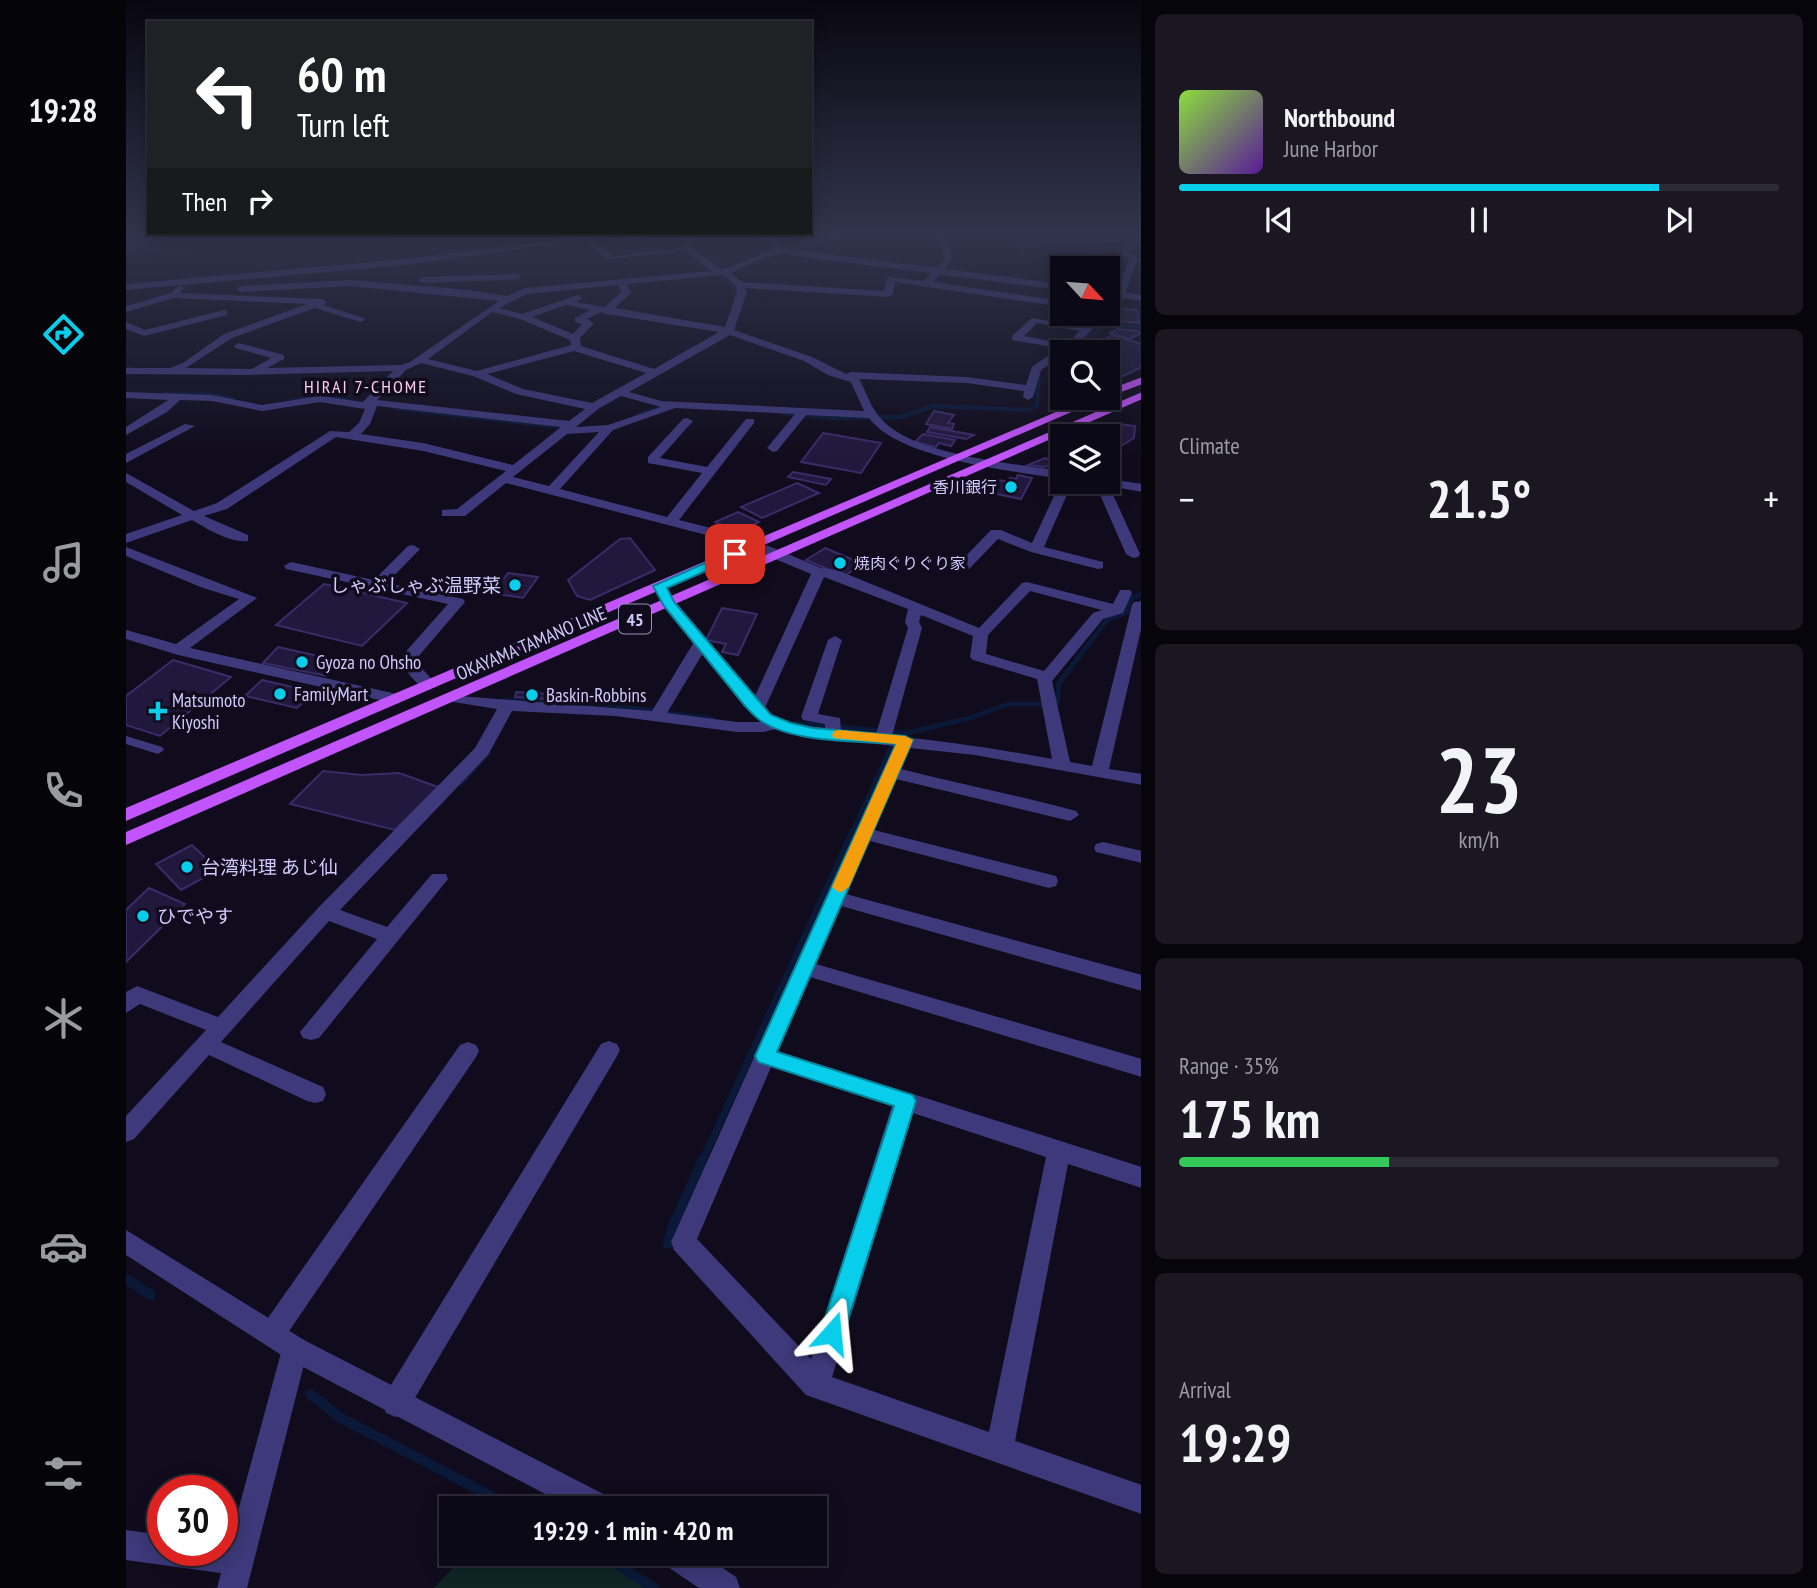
<!DOCTYPE html>
<html lang="en">
<head>
<meta charset="utf-8">
<style>
  body { margin:0; font-family:"PT Sans Narrow","Noto Sans JP",sans-serif; background:#1a1723; color:#f1f3f6; height:100vh; display:flex; flex-direction:column; font-size:26px; white-space:nowrap }
  * { box-sizing:border-box; margin:0 }
  p { font-size:23px; color:#9a9aa1 }
  .icon { flex:none; width:38px; height:38px; fill:none; stroke:currentColor; stroke-width:2; stroke-linecap:round; stroke-linejoin:round }
  .map { position:relative; flex:1; overflow:hidden }
  .panel { display:flex; flex-direction:column; gap:14px; padding:14px; background:#07050c; width:676px }
  .panel>* { flex:none }
  .hud { position:absolute; left:21px; top:21px; width:665px; height:214px; border-radius:0px; box-shadow:0 4px 18px #0003,0 0 0 2px #2c2a35; background:#202124; color:#fff; overflow:hidden }
  .needle { width:46px; rotate:116deg }
  .buttons { position:absolute; left:924px; top:256px; display:grid; gap:14px }
  .buttons a { display:grid; place-items:center; width:70px; height:70px; border-radius:0px; background:#0c0916; box-shadow:0 4px 18px #0003,0 0 0 2px #2c2a35; font-size:35px }
  .speed { position:absolute; left:21px; top:1475px; display:flex; gap:14px; font-size:35px; font-weight:700; text-align:center }
  .speed>* { display:grid; place-content:center; width:91px; height:91px; border-radius:50%; background:#0c0916; box-shadow:0 4px 18px #0003,0 0 0 2px #2c2a35; line-height:1 }
  .speed .limit { border:10px solid #d22; background:#fff; color:#111 }
  .pin { position:absolute; display:grid; place-items:center; width:60px; height:60px; color:#fff; margin:-30px; border-radius:14px; box-shadow:0 4px 10px #0006 }
  .me { position:absolute; width:77px; margin:-38px; rotate:18deg; stroke-linejoin:round; filter:drop-shadow(0 0 5px #0008) }
  .turn { display:flex; align-items:center; gap:24px; height:147px; padding:0 35px; font-size:32px }
  .turn .icon { width:91px; height:91px; stroke-width:2.5 }
  .turn b { display:block; font-size:49px; line-height:60px }
  .then { display:flex; align-items:center; height:66px; padding:0 35px; background:#0003; gap:14px; font-size:26px }
  .big { font-size:52px; font-weight:700; line-height:1.1 }
  .panel .card { flex:1; display:flex; flex-direction:column; justify-content:center; gap:10px; min-width:0; padding:0 24px; border-radius:10px; background:#1a1723 }
  .panel .dial { align-items:center; gap:0 }
  .dial b { font-size:91px; line-height:1 }
  .song { display:flex; align-items:center; gap:21px }
  .cover { width:84px; height:84px; border-radius:10px; background:linear-gradient(135deg,hsl(90 70% 55%),hsl(270 70% 35%)) }
  .played { height:7px; border-radius:4px; background:linear-gradient(90deg,#08cdeb 80%,#2c2a35 80%) }
  .keys { display:flex; justify-content:space-around; direction:ltr }
  .heat { display:flex; justify-content:space-between; align-items:center; font-size:38px; direction:ltr }
  .charge { height:10px; border-radius:5px; background:linear-gradient(90deg,#34c759 35%,#2c2a35 0) }
  .trip { position:absolute; left:313px; top:1496px; width:388px; height:70px; border-radius:0px; background:#0c0916; box-shadow:0 4px 18px #0003,0 0 0 2px #2c2a35; font-weight:700; line-height:70px; text-align:center }
  main { display:flex; flex:1; min-height:0 }
  .tab-bar { display:flex; flex-direction:column; width:126px; justify-content:space-around; align-items:center; background:#050409; color:#9a9aa1 }
  .tab-bar .icon { width:49px; height:49px }
  .tab-bar .on { color:#08cdeb }
  .tab-bar b { font-size:32px; color:#f1f3f6 }
  .map>svg:first-child { display:block }
</style>
</head>
<body>
<main>
<nav class="tab-bar">
<b>19:28</b>
<svg class="icon on" aria-label="directions" viewBox="0 0 24 24"><path d="M12 3l9 9-9 9-9-9zM9 14v-3h6M13 9l2 2-2 2"/></svg>
<svg class="icon" aria-label="music" viewBox="0 0 24 24"><path d="M9 18V5l10-2v13"/><circle cx="6" cy="18" r="3"/><circle cx="16" cy="16" r="3"/></svg>
<svg class="icon" aria-label="phone" viewBox="0 0 24 24"><path d="M5 4h4l2 5-3 2q2 4 5 5l2-3 5 2v4C11 20 4 13 5 4z"/></svg>
<svg class="icon" aria-label="climate" viewBox="0 0 24 24"><path d="M12 3v18M4 7l16 10M4 17L20 7"/></svg>
<svg class="icon" aria-label="car" viewBox="0 0 24 24"><path d="M5 17H2v-5l4-1 3-4h7l3 4 3 1v5h-3M9 17h6M6 11h13"/><circle cx="7" cy="17" r="2"/><circle cx="17" cy="17" r="2"/></svg>
<svg class="icon" aria-label="filters" viewBox="0 0 24 24"><path d="M4 7h16M4 17h16"/><circle cx="9" cy="7" r="2"/><circle cx="15" cy="17" r="2"/></svg>
</nav>
<div class="map">
<svg width="1016" height="1588" viewBox="0 0 1016 1588">
  <rect width="100%" height="100%" fill="#100c1d"/>
  <polygon fill="#0f2626" points="340,1554 464,1554 489,1566 519,1588 308,1588"/>
  <polygon fill="#0a1938" points="0,233 283,233 256,240 0,253"/>
  <g fill="none" stroke-linecap="round" stroke-linejoin="round">
    <g stroke="#0a1938" stroke-width="3.5">
      <polyline points="558,233 560,250 585,269"/>
      <polyline points="896,253 891,240 999,249 997,253"/>
      <polyline points="595,276 611,290 609,301"/>
      <polyline points="995,283 1006,258 1016,259"/>
      <polyline points="982,310 990,325"/>
      <polyline points="942,352 979,325 1016,327"/>
      <polyline points="0,367 8,368"/>
      <polyline points="912,385 913,373"/>
    </g>
    <g stroke="#0a1938" stroke-width="4.5">
      <polyline points="38,394 82,394 107,399"/>
      <polyline points="166,401 195,396 221,400"/>
      <polyline points="269,408 434,427"/>
      <polyline points="657,413 708,418 775,417 807,406 901,410 911,406 912,383"/>
      <polyline points="512,415 541,406"/>
    </g>
    <g stroke="#0a1938" stroke-width="5">
      <polyline points="378,700 476,704 587,719"/>
      <polyline points="667,723 781,733 844,718 882,704 931,704 933,683 981,620 1001,612 1005,598 1016,594"/>
      <polyline points="335,783 363,752"/>
      <polyline points="726,833 772,732"/>
    </g>
    <polyline stroke="#0a1938" stroke-width="7" points="576,1162 727,831"/>
    <g stroke="#0a1938" stroke-width="10">
      <polyline points="542,1244 546,1228 577,1160"/>
      <polyline points="0,1279 25,1295"/>
      <polyline points="184,1394 215,1418 388,1508"/>
      <polyline points="475,1554 528,1588"/>
    </g>
  </g>
  <g fill="#21193d" stroke="#3a2c68" stroke-width="2">
    <polygon points="991,308 1011,310 1013,323 993,321"/>
    <polygon points="992,329 1011,331 1016,333 1003,339 984,333"/>
    <polygon points="986,335 1016,344 1016,367 995,377 982,372 982,352 957,352"/>
    <polygon points="808,411 828,415 822,423 828,424 826,429 800,424"/>
    <polygon points="986,423 1009,426 1008,438 995,446 982,441 982,436 974,436 985,429"/>
    <polygon points="804,427 848,435 840,439 801,432"/>
    <polygon points="697,433 755,443 735,473 675,462"/>
    <polygon points="797,434 829,440 825,446 813,443 810,447 789,442"/>
    <polygon points="919,458 929,462 919,467 902,465"/>
    <polygon points="667,472 705,479 700,485 662,477"/>
    <polygon points="892,475 906,478 895,499 866,493 873,480 882,482 884,478 890,479"/>
    <polygon points="671,483 693,493 636,518 615,507"/>
    <polygon points="612,512 633,522 610,533 589,522"/>
    <polygon points="504,538 529,570 464,600 451,596 442,580 494,539"/>
    <polygon points="699,548 737,564 718,576 680,560"/>
    <polygon points="382,573 412,577 397,598 366,593"/>
    <polygon points="198,584 281,603 236,646 150,625"/>
    <polygon points="596,608 631,614 612,655 596,652 600,644 580,640"/>
    <polygon points="152,647 215,661 200,676 137,663"/>
    <polygon points="47,660 105,677 34,736 0,725 0,696"/>
    <polygon points="136,680 188,692 171,708 119,696"/>
    <polygon points="390,692 424,694 423,699 389,697"/>
    <polygon points="428,693 474,694 473,701 427,699"/>
    <polygon points="197,771 236,775 273,773 312,787 269,830 164,804"/>
    <polygon points="66,845 92,870 55,890 30,864"/>
    <polygon points="23,888 59,904 0,962 0,910"/>
  </g>
  <g fill="none" stroke-linecap="round" stroke-linejoin="round">
    <g fill="#3d397a" fill-rule="evenodd">
      <polygon points="562,247 564,250 484,259 481,257"/>
      <polygon points="0,736 36,747 38,750 32,754 0,744"/>
    </g>
    <g fill="#3d397a" fill-rule="evenodd">
      <polygon points="485,233 512,233 279,265 0,290 0,284 279,259"/>
      <polygon points="522,233 544,233 498,243 494,240"/>
      <path d="M561 233H569L566 248 596 270C637 253 685 233 729 233L632 260 605 273 616 282 758 291 762 277 798 281 819 259 813 242 799 233C818 233 822 242 827 259L807 282 936 301V307L769 282 767 294 762 297 619 288 621 292 608 330 686 357 720 374 725 372 841 377 900 385 906 367 933 348 886 340V336L906 318 967 329 946 349 936 352V356L915 370 907 397 902 400 897 397 898 391 841 383 733 379C741 393 745 409 757 421 789 455 890 464 936 471V479C887 471 773 459 743 418L680 415 651 451 647 452 641 448 669 414 549 408 487 430 434 489 541 517 576 473 522 463V457L557 419 561 418 567 421 534 458 581 467 620 419H628V423L553 520 621 537 695 568 711 570 853 628 896 583 901 582 987 604 994 590H1004L1006 593 997 613 977 619 926 681 944 762 966 766 1006 605 1008 602 1016 601V625L983 769 1016 774V785L849 755 784 748 775 769C833 784 892 795 950 811L953 815 944 821 770 779 748 830 930 876 932 881 930 886 923 888 744 841 720 894 1016 975V991L715 906 690 964 1016 1059V1077L684 977 652 1051 1016 1167V1188L942 1164 889 1441 1016 1485V1514L680 1395 548 1250 545 1242 768 746 686 737 650 729 637 732H611L489 716 386 711 362 755 214 910 261 927 306 874H320L322 879 193 1038 185 1040 177 1038 174 1032 251 939 203 921 95 1042 197 1087 200 1094 197 1101 189 1103 181 1101 83 1055 8 1139 0 1142V1116L80 1030 14 1004 0 1013V992L11 986 92 1017 193 907 349 748 371 709 321 701 319 698 321 695 526 711 568 642 526 587 533 583 538 584 549 601 629 696 685 574 611 543 380 483 339 516H316V510L331 509 380 471 297 451 210 437 101 509 78 516 122 535V541C104 543 81 529 66 520L0 543V534L56 515 0 482V473L68 511 91 503 204 431 223 432 233 423 239 409 194 402 136 411 86 401 54 400 41 412 0 435V427L42 400 0 398V392L86 395 136 405 194 396 237 402 267 371 121 375 0 374V368H44L57 363 98 334 181 304 48 298 0 312V306L45 293 53 285 58 288 54 293 196 299 201 302 198 305 240 319 235 322 189 308 106 338 60 368 126 369 145 358 109 348 108 346 113 343 158 355V359L141 368 275 365 284 362 373 301 224 286 115 292 110 289 115 286 224 280 343 290 381 296 399 288 586 271 558 249ZM597 275 610 286 611 292 599 327 489 308 505 293 501 284ZM492 285 495 292 479 307 450 302 457 298 452 295 396 314 373 308 401 294ZM440 305 464 310 449 318V322L456 324 447 334 406 317ZM366 312 394 319 444 340 445 345 351 371 302 359ZM475 312 480 314 593 332 528 369 455 346 454 338 468 323 461 319ZM911 323 954 331 940 344 898 336ZM604 335 678 361 702 375 725 382 738 411 535 401 503 392ZM448 351 520 373 466 403 397 389 361 374ZM295 363 347 376 390 394 459 409 443 421 251 400 280 370ZM495 396 535 407 482 425 450 427 472 409ZM251 406 435 427 387 465 297 443 235 434 244 424ZM473 432 423 486 387 477 441 434ZM698 577 782 609 779 622 782 628 750 734 715 730 714 718 692 714 716 640 709 636 702 640 675 717 677 720 699 724V728C679 726 653 724 639 708ZM904 591 976 610 967 613 918 671 860 654 862 635ZM795 615 847 636 844 657 847 660 911 679 926 759C873 749 818 741 766 736L796 628 793 622ZM577 653 635 722H611L541 713ZM645 1067 766 1106 685 1359 571 1239ZM787 1113 920 1157 863 1432 706 1377Z"/>
      <polygon points="1009,233 1016,233 1004,253 1012,258 994,307 982,310 982,304 989,300 1003,259 995,254"/>
      <polygon points="464,242 470,242 488,257 481,259 464,246"/>
      <polygon points="391,274 394,275 394,279 297,283 292,280 297,277"/>
      <polygon points="98,310 101,311 101,315 18,336 0,329 0,322 19,330"/>
      <polygon points="59,424 69,426 0,463 0,454"/>
      <polygon points="936,479 936,481 947,481 918,547 977,562 977,568 972,569 905,552 872,539 843,569 833,569 833,563 865,530 875,530 906,543"/>
      <polygon points="982,479 1016,484 1016,492 983,486 1014,554 1012,557 1007,558 1000,554 968,481 982,481"/>
      <path d="M287 545 294 549 261 583 337 599 339 602 291 658 292 664 311 685 303 690C291 686 277 670 275 657L322 604 160 569 158 566 165 562 248 580 282 546Z"/>
      <polygon points="0,547 131,598 64,648 271,694 279,699 271,704 52,655 0,639 0,630 50,644 113,599 77,588 0,556"/>
      <polygon points="977,842 1016,851 1016,863 970,852 968,848 970,844"/>
      <polygon points="483,1041 491,1044 494,1050 491,1056 280,1413 270,1417 260,1413 256,1403 260,1393 475,1044"/>
      <polygon points="342,1042 350,1045 353,1051 350,1057 155,1343 146,1347 137,1343 133,1334 137,1325 334,1045"/>
      <polygon points="169,1336 178,1340 182,1349 121,1588 91,1588 95,1573 0,1560 0,1530 37,1535 37,1550 96,1550 96,1544 103,1544 156,1349 160,1340"/>
    </g>
    <g fill="#3d397a" fill-rule="evenodd">
      <path d="M625 233C641 233 655 246 671 250L936 284V290L670 256 649 250Z"/>
      <polygon points="982,290 1016,295 1016,301 982,296"/>
      <polygon points="0,1230 178,1340 485,1498 489,1508 446,1508 160,1358 0,1255"/>
      <polygon points="535,1554 576,1554 610,1577 614,1588 573,1588 539,1565"/>
    </g>
    <g fill="#c154fa" fill-rule="evenodd">
      <polygon points="1016,377 1016,384 982,397 982,390"/>
      <polygon points="1016,392 1016,399 0,845 0,832"/>
      <polygon points="965,397 980,397 0,821 0,808"/>
    </g>
  </g>
  <linearGradient id="sky" x2="0" y2="1"><stop stop-color="#090710"/><stop offset="0.51" stop-color="#31344c"/><stop offset="1" stop-color="#31344c" stop-opacity="0"/></linearGradient>
  <rect width="1016" height="456" fill="url(#sky)"/>
  <path fill="#08cdeb" stroke="#058599" stroke-width="2" d="M609 550 615 554 614 556 541 588 548 602 645 715 665 723 687 728 779 736 787 740 651 1052 787 1095 790 1101 718 1333 715 1341 706 1345 698 1341 694 1333 768 1106 632 1062 629 1056 770 744C731 741 668 743 635 721 629 717 624 711 619 706L538 606 527 586Z"/>
  <polygon fill="#f59e0b" points="713,730 779,736 787,740 723,887 714,893 706,887 770,744 708,738 706,735 708,731"/>
  <g fill="#08cdeb" stroke="#100c1d" stroke-width="2.5">
    <circle cx="885" cy="487" r="7"/>
    <circle cx="714" cy="563" r="7"/>
    <circle cx="389" cy="585" r="7"/>
    <circle cx="176" cy="662" r="7"/>
    <circle cx="154" cy="694" r="7"/>
    <circle cx="406" cy="695" r="7"/>
    <path d="M28.5 700.5h7v7h7v7h-7v7h-7v-7h-7v-7h7z"/>
    <circle cx="61" cy="867" r="7"/>
    <circle cx="17" cy="916" r="7"/>
  </g>
  <g text-anchor="middle" dominant-baseline="central" stroke-width="7" stroke-linejoin="round" paint-order="stroke">
    <g font-size="16" fill="#d1cafd" stroke="#100c1d" text-anchor="end">
      <text x="871" y="487">香川銀行</text>
      <text x="728" y="563" text-anchor="start">焼肉ぐりぐり家</text>
    </g>
    <g font-size="18" letter-spacing="2" fill="#fdccea" stroke="#100c1d">
      <text x="240" y="386">HIRAI 7-CHOME</text>
    </g>
    <rect fill="#100c1d" stroke="#9791ba" stroke-width="2" x="493" y="604.5" width="32" height="29" rx="5"/>
    <g font-size="18" font-weight="bold" fill="#d1cafd">
      <text x="509" y="619">45</text>
    </g>
    <g font-size="19" fill="#d1cafd" stroke="#100c1d" text-anchor="start">
      <text x="375" y="585" text-anchor="end">しゃぶしゃぶ温野菜</text>
      <text x="190" y="662">Gyoza no Ohsho</text>
      <text x="168" y="694">FamilyMart</text>
      <text x="420" y="695">Baskin-Robbins</text>
      <text x="46" y="700">Matsumoto<tspan x="46" dy="22">Kiyoshi</tspan></text>
      <text x="75" y="867">台湾料理 あじ仙</text>
      <text x="31" y="916">ひでやす</text>
    </g>
    <g font-size="19" fill="#d1cafd" stroke="#100c1d">
      <text transform="translate(405 643) rotate(-23)">OKAYAMA TAMANO LINE</text>
    </g>
  </g>
</svg>
<div class="buttons">
<a><svg class="needle" viewBox="-14 -14 28 28"><path d="M0-13l5 13h-10z" fill="#e53935"/><path d="M0 13l5-13h-10z" fill="#9a9aa1"/></svg></a>
<a><svg class="icon" aria-label="search" viewBox="0 0 24 24"><circle cx="10" cy="10" r="6"/><path d="M15 15l6 6"/></svg></a>
<a><svg class="icon" aria-label="layers" viewBox="0 0 24 24"><path d="M12 4l9 5-9 5-9-5zM3 14l9 5 9-5"/></svg></a>
</div>
<div class="speed"><div class="limit">30</div></div>
<div class="pin" style="left:609px;top:554px;background:#d93025"><svg class="icon" aria-label="arrive" viewBox="0 0 24 24"><path d="M6 21V4h12l-3 4 3 4H6"/></svg></div>
<svg class="me" style="left:706px;top:1333px" viewBox="-20 -20 40 40"><path d="M0-17L14 15 0 8-14 15z" fill="#08cdeb" stroke="#fff" stroke-width="4"/></svg>
<div class="trip">19:29 · 1 min · 420 m</div>
<div class="hud">
<div class="turn"><svg class="icon" aria-label="left" viewBox="0 0 24 24"><path d="M17 20v-9H6M10 6l-5 5 5 5"/></svg><div><b>60 m</b>Turn left</div></div>
<div class="then">Then<svg class="icon" aria-label="right" viewBox="0 0 24 24"><path d="M7 20v-9h11M14 6l5 5-5 5"/></svg></div>
</div>
</div>
<section class="panel">
<div class="card">
<div class="song"><i class="cover"></i><div><b>Northbound</b><p>June Harbor</p></div></div>
<div class="played"></div>
<div class="keys"><svg class="icon" aria-label="previous" viewBox="0 0 24 24"><path d="M18 5L8 12l10 7zM5 5v14"/></svg><svg class="icon" aria-label="pause" viewBox="0 0 24 24"><path d="M8 5v14M16 5v14"/></svg><svg class="icon" aria-label="next" viewBox="0 0 24 24"><path d="M6 5l10 7-10 7zM19 5v14"/></svg></div>
</div>
<div class="card"><p>Climate</p>
<div class="heat"><a>−</a><b class="big">21.5°</b><a>+</a></div>
</div>
<div class="card dial"><b>23</b><p>km/h</p></div>
<div class="card"><p>Range · 35%</p><b class="big">175 km</b><div class="charge"></div></div>
<div class="card"><p>Arrival</p><b class="big">19:29</b></div>
</section>
</main>
</body>
</html>
